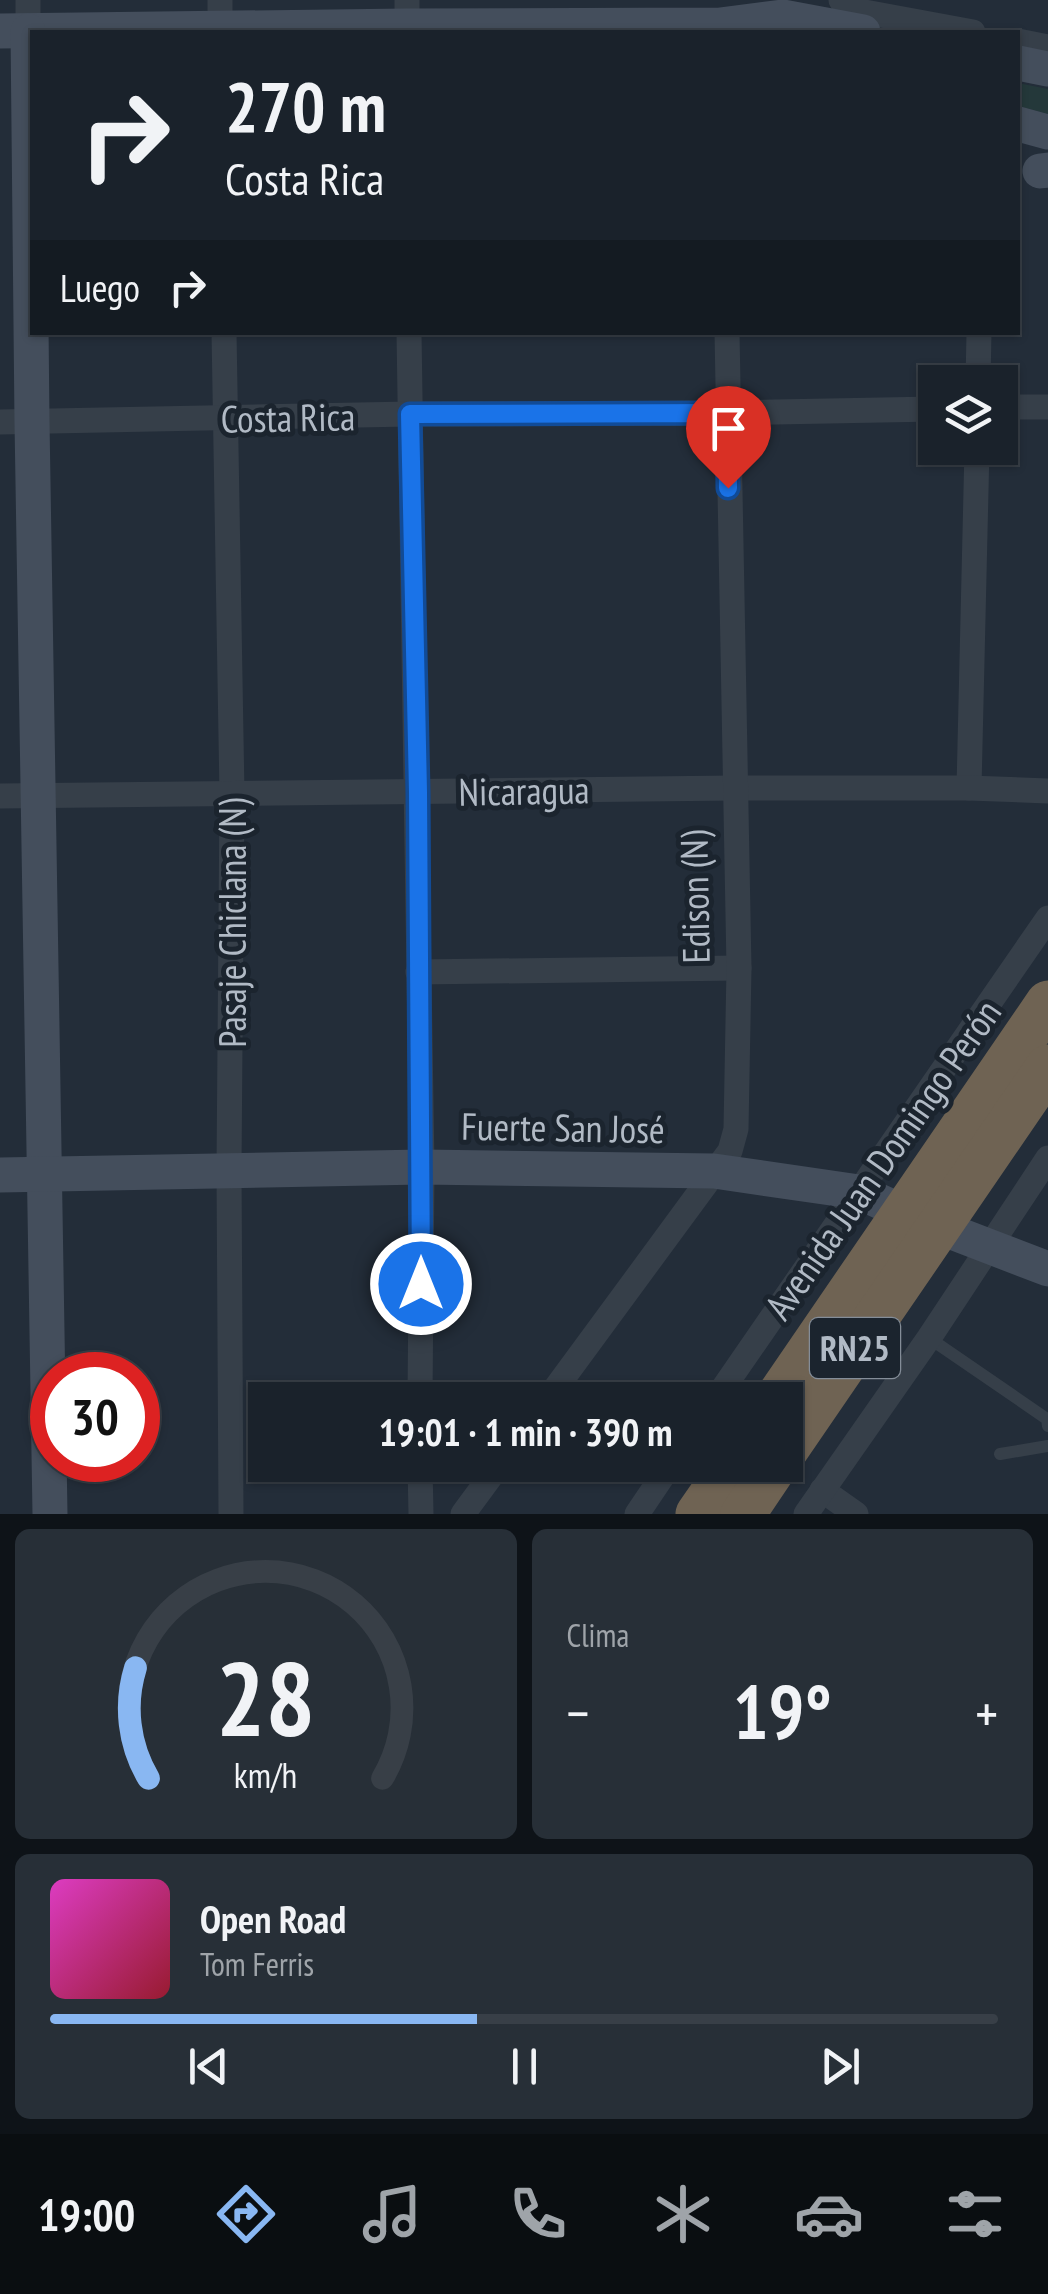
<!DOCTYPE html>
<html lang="es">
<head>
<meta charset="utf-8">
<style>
  body { margin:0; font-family:"PT Sans Narrow",sans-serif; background:#272f37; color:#f1f3f6; height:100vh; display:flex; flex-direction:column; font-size:38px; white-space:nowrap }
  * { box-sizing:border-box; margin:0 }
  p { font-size:32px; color:#9fa4a9 }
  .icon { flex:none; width:55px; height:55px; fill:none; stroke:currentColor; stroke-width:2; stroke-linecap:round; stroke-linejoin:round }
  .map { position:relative; height:1514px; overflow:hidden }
  .details { display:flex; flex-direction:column; gap:15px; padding:15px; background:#0e1318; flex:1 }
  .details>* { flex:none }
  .guide { position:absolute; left:30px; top:30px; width:990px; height:305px; border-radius:0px; box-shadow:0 2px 8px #0004,0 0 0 2px #383f47; background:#1a222b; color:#f1f3f6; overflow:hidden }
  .controls { position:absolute; left:918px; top:365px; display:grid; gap:20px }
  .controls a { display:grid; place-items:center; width:100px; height:100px; border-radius:0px; background:#1a222b; box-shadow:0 2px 8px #0004,0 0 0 2px #383f47; font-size:50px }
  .speed { position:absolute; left:30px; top:1352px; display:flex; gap:20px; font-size:50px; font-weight:700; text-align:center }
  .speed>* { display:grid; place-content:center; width:130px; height:130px; border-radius:50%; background:#1a222b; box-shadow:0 2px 8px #0004,0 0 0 2px #383f47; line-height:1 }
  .speed .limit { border:15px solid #d22; background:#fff; color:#111 }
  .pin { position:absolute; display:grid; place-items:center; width:85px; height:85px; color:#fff; margin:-102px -42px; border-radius:50% 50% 50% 0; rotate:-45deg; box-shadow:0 0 10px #0007 }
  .pin .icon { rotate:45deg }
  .me { position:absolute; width:110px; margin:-55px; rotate:0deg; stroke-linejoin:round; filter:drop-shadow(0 0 8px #0008) }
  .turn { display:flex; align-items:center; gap:35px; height:210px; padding:0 30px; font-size:45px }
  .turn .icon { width:130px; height:130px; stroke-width:2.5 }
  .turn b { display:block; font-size:70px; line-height:85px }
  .then { display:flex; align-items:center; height:95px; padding:0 30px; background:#0003; gap:20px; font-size:38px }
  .big { font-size:75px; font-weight:600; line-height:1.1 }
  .details .card { flex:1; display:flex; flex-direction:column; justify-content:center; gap:15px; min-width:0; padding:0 35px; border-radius:15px; background:#272f37 }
  .details .dial { align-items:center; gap:0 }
  .dial svg { height:260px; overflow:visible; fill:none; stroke:#383f47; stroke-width:7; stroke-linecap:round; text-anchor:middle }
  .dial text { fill:#f1f3f6; stroke:none }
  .song { display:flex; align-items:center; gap:30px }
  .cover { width:120px; height:120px; border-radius:15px; background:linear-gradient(135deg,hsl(310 70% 55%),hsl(350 70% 35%)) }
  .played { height:10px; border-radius:5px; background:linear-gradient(90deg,#89b7f2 45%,#383f47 45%) }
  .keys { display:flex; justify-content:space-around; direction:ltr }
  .heat { display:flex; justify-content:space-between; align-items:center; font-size:55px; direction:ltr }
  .details .tiles { flex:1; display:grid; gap:15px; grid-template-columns:1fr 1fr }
  .card:last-child { grid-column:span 2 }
  .trip { position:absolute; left:248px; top:1382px; width:555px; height:100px; border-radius:0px; background:#1a222b; box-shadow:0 2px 8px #0004,0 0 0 2px #383f47; font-weight:600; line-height:100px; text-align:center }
  .menu { display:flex; height:160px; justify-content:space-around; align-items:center; background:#0a0e11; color:#9fa4a9 }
  .menu .icon { width:70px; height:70px }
  .menu .current { color:#89b7f2 }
  .menu b { font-size:45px; color:#f1f3f6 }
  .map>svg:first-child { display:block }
</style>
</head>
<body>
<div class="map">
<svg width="1048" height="1514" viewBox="0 0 1048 1514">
  <rect width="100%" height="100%" fill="#232d39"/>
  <polygon fill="#24383a" points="1018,83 1048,89 1048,114 1018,106"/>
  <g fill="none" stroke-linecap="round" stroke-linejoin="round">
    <g stroke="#363f49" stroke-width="12">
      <polyline points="929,1338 1047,1419 1048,1426"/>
      <polyline points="1000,1454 1048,1446"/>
    </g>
    <g stroke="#363f49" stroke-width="25">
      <polyline points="28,0 28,31"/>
      <polyline points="220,0 220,32"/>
      <polyline points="407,0 407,32"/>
      <polyline points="841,0 845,6 859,11 973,32"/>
      <polyline points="1018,41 1048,47"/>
      <polyline points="224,332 232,794 229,1169 231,1514"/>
      <polyline points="409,332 422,1167 420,1400"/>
      <polyline points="978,382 979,332"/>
      <polyline points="1000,407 1048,407"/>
      <polyline points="0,422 410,414 727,413 935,409"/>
      <polyline points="969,788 977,448"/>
      <polyline points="0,796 735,788 969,788 1048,791"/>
      <polyline points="418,972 739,968"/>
      <polyline points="547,1400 730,1151 736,1129 739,968 727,332"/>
      <polyline points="715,1400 1048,918"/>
      <polyline points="420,1465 421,1514"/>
      <polyline points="822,1490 856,1514"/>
      <polyline points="463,1514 499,1465"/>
      <polyline points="637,1514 670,1465"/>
      <polyline points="806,1514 929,1338 1048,1158"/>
    </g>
    <g stroke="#444e5c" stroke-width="35">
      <polyline points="0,31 407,26 720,25 783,17 863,32"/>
      <polyline points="28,31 32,422 50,1514"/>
      <polyline points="1018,63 1048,69"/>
      <polyline points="1018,124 1048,132"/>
      <polyline points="1040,171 1048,170"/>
      <polyline points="0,1175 422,1167 714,1171 859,1192 923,1221 1048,1269"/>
    </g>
    <g stroke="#6f6353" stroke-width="45">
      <polyline points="776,1400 1048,1003"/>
      <polyline points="785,1451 1048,1067"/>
      <polyline points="698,1514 732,1465"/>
      <polyline points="743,1514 776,1465"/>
    </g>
  </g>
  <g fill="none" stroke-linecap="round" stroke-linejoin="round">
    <defs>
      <polyline id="route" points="421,1284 418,792 410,414 727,413 728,488"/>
    </defs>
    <use href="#route" stroke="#114b97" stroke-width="25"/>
    <use href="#route" stroke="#1a73e8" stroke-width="18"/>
  </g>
  <g text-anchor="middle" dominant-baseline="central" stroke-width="10" stroke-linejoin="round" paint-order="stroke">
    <rect fill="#1b242e" stroke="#848d98" stroke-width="2.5" x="810" y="1318" width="90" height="60" rx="8"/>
    <g font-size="35" font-weight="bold" fill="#b1bac5">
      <text x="855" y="1348">RN25</text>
    </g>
    <g font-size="38" fill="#b1bac5" stroke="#1b242e">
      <text transform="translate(288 417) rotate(-1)">Costa Rica</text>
      <text transform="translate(524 790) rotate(-1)">Nicaragua</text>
      <text transform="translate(694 897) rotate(-91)">Edison (N)</text>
      <text transform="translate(231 923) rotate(-90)">Pasaje Chiclana (N)</text>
      <text transform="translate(563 1127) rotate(1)">Fuerte San José</text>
      <text transform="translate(882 1159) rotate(-55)">Avenida Juan Domingo Perón</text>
    </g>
  </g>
</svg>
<div class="controls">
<a><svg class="icon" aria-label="layers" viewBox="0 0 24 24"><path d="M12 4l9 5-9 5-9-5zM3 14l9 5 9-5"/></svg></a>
</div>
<div class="speed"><div class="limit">30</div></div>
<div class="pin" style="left:728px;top:488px;background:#d93025"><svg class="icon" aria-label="arrive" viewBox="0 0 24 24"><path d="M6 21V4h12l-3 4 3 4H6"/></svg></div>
<svg class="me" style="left:421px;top:1284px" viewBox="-20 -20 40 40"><circle r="17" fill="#1a73e8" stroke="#fff" stroke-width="3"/><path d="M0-11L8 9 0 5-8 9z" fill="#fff"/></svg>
<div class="trip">19:01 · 1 min · 390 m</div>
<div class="guide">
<div class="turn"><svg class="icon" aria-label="right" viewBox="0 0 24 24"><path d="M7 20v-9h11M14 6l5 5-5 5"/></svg><div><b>270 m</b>Costa Rica</div></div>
<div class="then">Luego<svg class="icon" aria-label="right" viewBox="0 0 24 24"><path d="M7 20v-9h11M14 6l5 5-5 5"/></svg></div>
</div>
</div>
<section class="details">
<div class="tiles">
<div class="card dial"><svg viewBox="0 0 100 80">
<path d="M14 69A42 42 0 1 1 86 69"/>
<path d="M14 69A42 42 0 0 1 10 35" stroke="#89b7f2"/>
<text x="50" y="56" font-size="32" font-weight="700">28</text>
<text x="50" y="72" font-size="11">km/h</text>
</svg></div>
<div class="card"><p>Clima</p>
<div class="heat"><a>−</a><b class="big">19°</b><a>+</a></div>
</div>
<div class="card">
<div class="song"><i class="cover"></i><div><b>Open Road</b><p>Tom Ferris</p></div></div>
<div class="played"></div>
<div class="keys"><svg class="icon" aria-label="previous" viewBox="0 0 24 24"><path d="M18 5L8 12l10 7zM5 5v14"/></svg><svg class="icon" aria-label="pause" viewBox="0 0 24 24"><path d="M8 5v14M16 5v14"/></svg><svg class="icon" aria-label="next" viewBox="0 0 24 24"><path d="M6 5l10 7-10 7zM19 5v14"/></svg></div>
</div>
</div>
</section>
<nav class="menu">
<b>19:00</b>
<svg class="icon current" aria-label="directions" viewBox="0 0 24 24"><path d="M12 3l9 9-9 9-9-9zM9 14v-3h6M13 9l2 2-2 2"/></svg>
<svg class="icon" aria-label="music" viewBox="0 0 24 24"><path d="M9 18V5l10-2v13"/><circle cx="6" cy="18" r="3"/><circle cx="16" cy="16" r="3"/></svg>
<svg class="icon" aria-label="phone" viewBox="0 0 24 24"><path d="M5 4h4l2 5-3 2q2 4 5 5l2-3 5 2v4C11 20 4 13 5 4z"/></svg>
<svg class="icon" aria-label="climate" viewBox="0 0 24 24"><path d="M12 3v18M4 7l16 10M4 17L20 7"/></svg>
<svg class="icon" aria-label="car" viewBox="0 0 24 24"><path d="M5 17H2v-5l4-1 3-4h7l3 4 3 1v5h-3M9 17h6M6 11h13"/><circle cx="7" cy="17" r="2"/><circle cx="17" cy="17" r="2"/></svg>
<svg class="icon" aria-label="filters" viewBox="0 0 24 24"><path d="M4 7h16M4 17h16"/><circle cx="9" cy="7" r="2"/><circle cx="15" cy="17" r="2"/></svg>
</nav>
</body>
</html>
